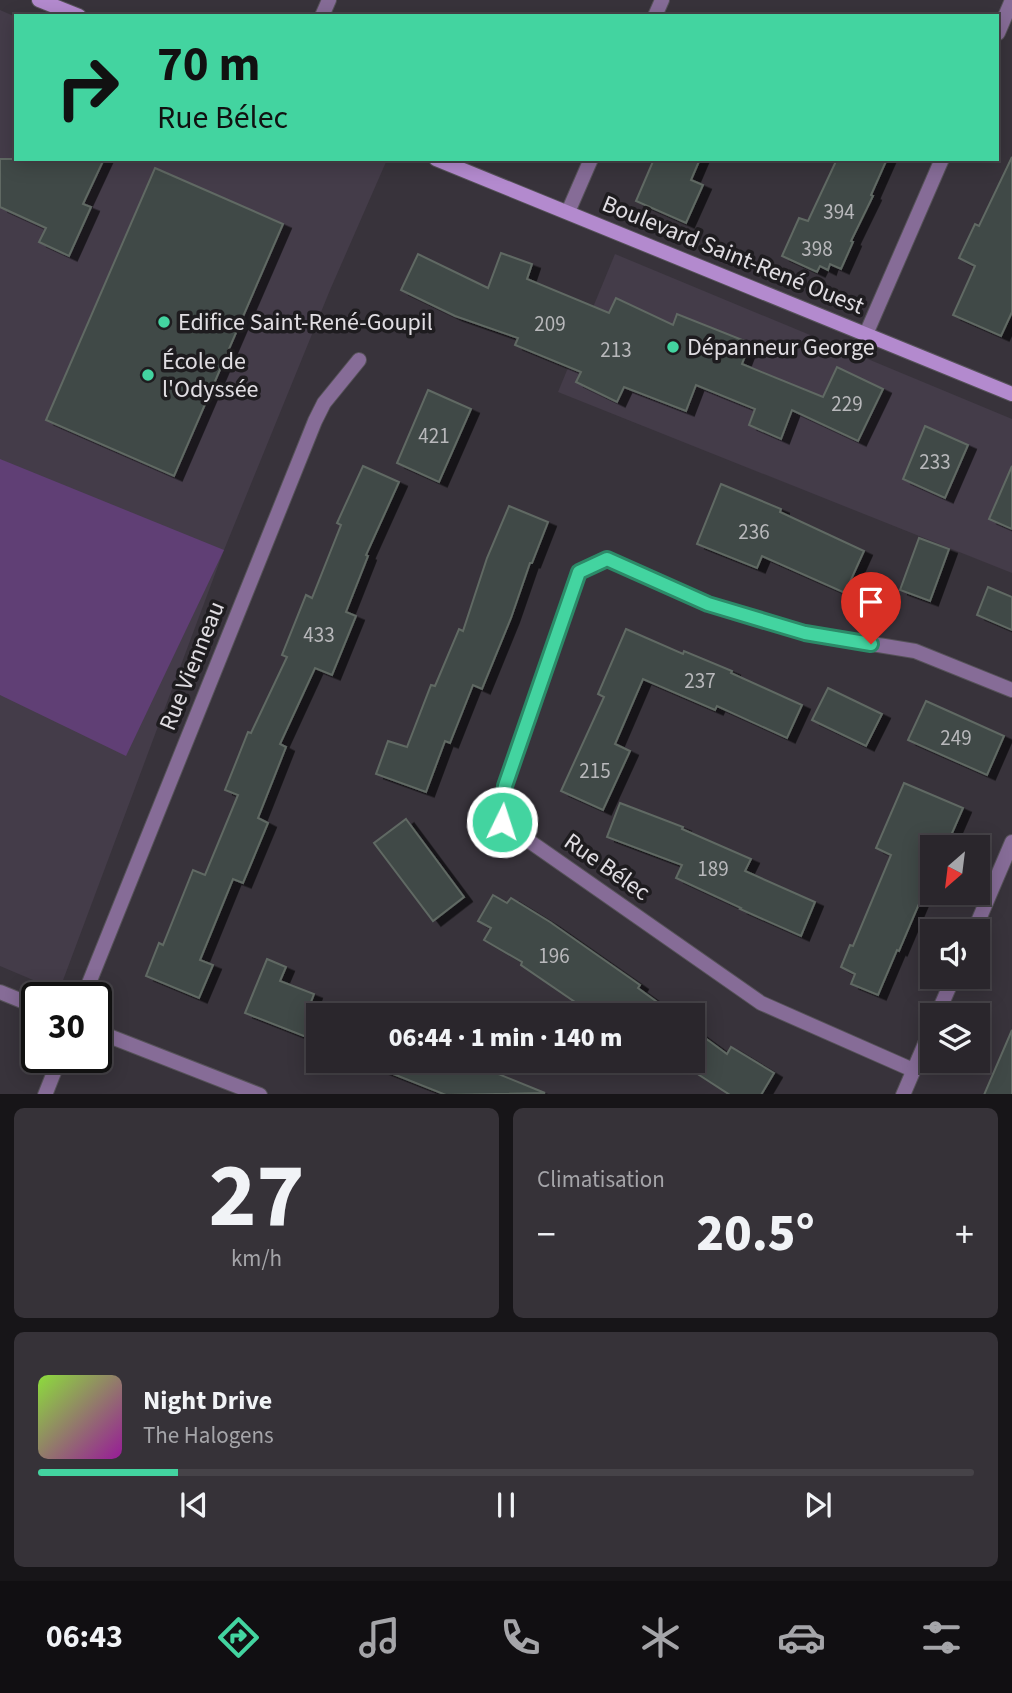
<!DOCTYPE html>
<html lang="fr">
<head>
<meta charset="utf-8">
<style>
  body { margin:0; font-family:"Source Sans 3",sans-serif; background:#363238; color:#f1f3f6; height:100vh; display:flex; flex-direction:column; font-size:26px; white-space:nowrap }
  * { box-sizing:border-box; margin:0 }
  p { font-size:23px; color:#a5a5a9 }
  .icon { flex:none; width:38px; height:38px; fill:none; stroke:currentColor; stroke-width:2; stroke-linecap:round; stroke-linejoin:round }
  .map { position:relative; height:1094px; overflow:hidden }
  .side { display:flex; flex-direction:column; gap:14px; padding:14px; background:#171518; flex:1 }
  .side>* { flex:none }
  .top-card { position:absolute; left:14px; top:14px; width:985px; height:147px; border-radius:0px; box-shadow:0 4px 18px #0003,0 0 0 2px #464348; background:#43d4a0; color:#111; overflow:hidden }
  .needle { width:46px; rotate:208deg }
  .fabs { position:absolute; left:920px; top:835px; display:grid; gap:14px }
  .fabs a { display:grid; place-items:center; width:70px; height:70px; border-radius:0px; background:#2a262c; box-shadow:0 4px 18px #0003,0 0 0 2px #464348; font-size:35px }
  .speed { position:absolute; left:21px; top:982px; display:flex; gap:14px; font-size:35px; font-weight:700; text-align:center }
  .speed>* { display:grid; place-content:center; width:91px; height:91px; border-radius:50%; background:#2a262c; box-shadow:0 4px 18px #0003,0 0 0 2px #464348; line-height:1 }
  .speed .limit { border:4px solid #111; border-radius:10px; background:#fff; color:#111 }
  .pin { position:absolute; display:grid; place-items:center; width:60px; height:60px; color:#fff; margin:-72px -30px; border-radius:50% 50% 50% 0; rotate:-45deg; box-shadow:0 0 7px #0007 }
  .pin .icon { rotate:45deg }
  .me { position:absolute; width:77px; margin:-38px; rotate:4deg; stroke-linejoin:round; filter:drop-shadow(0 0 5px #0008) }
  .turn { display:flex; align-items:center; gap:24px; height:147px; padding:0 28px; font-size:32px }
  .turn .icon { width:91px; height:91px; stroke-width:2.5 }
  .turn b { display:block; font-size:49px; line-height:60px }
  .big { font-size:52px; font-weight:800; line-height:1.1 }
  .side .widget { flex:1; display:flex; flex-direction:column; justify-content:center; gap:10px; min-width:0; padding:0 24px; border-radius:10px; background:#363238 }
  .side .dial { align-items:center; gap:0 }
  .dial b { font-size:91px; line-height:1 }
  .song { display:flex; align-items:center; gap:21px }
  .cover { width:84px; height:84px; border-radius:10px; background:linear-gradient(135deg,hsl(90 70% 55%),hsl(300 70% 35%)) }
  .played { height:7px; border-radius:4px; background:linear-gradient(90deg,#43d4a0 15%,#464348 15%) }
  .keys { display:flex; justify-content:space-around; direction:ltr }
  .heat { display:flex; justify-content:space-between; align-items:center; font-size:38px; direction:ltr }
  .side .tiles { flex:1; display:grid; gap:14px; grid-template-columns:1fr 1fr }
  .widget:last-child { grid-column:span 2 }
  .trip { position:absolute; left:306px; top:1003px; width:399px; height:70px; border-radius:0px; background:#2a262c; box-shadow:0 4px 18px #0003,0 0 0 2px #464348; font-weight:800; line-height:70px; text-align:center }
  .dock { display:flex; height:112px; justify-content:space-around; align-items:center; background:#110f12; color:#a5a5a9 }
  .dock .icon { width:49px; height:49px }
  .dock .active { color:#43d4a0 }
  .dock b { font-size:32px; color:#f1f3f6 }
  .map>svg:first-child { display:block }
</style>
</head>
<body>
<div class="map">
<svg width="1012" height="1095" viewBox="0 0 1012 1095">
  <defs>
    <filter id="shadow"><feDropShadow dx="8" dy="4.5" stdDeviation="0" flood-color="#0009"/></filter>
  </defs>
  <rect width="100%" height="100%" fill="#38333b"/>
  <g fill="#443c49">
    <polygon points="0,10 16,17 16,159 380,159 386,162 330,290 224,550 59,991 0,966"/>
    <polygon points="615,254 1012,419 1012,573 558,392"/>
  </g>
  <polygon fill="#603f75" points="0,459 224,550 126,756 0,695"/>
  <g fill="#414a46" stroke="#606964" stroke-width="2" filter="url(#shadow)">
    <polygon points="1012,157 1012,312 1001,336 953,315 975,266 959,258 975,224 979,226"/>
    <polygon points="0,159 104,159 83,204 91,207 69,256 39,242 46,228 0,207"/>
    <polygon points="654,159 700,159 691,180 703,185 686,223 636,201"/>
    <polygon points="837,159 887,159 871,195 873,196 851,241 853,242 841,269 830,264 828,270 820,266 817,272 782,256 799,218 808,221"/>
    <polygon points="155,168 283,224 174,476 46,420"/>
    <polygon points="501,253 532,264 527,279 609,313 616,298 673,325 677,314 750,343 742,364 823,397 837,367 883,389 858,441 792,410 781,439 749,425 755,409 696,385 686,411 624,387 617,402 576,382 581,372 515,345 518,338 455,316 401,290 418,254 488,288"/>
    <polygon points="428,390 471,409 439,482 397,463"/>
    <polygon points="925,426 968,445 945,498 903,479"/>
    <polygon points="363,466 399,482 366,555 368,556 346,612 356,616 332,675 315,668 280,744 286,747 258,818 268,823 243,883 233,879 200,960 213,965 199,998 146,976 159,943 163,945 193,870 205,875 238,795 225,790 248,732 251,733 287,657 282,655 306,595 312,598 341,525 337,523"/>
    <polygon points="1012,466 1012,529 989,519"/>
    <polygon points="721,484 781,509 780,512 864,551 845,593 762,556 757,568 697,544"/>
    <polygon points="509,506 548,522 532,563 530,563 511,618 482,689 473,685 450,743 445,741 426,792 376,774 388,741 407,747 431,685 435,686 459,629 463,631 487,558"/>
    <polygon points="919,538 949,549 930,601 900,590"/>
    <polygon points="988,587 1012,597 1012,630 977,615"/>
    <polygon points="626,629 683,654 684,651 732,671 731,673 802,705 787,738 717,706 715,710 643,679 615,744 630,751 603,810 561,791 604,697 598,694"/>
    <polygon points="828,688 882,714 866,746 812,720"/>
    <polygon points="926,701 1004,736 987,775 908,740"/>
    <polygon points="904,783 963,808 946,847 933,847 933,871 899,951 897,950 878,995 851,984 855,974 841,967 850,945 853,946 891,855 876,848"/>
    <polygon points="620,803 683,827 682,829 751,859 745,871 815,902 801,936 740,909 741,908 676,878 682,865 607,837"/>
    <polygon points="406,819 464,897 433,921 374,843"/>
    <polygon points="493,895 507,903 511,898 550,922 640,985 638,988 675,1015 594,1015 521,965 522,962 484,940 491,928 478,921"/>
    <polygon points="267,959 286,967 280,981 314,994 311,1002 326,1009 324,1015 318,1015 318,1028 314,1040 245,1013"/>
    <polygon points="693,1029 727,1054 731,1047 774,1073 761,1095 730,1095 693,1071"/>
    <polygon points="1012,1030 1012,1095 984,1095"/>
    <polygon points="363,1060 464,1060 545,1093 446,1095 363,1062"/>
  </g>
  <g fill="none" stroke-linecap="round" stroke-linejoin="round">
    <defs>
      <g id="street">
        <polyline points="322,16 329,0"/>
        <polyline points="655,16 662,0"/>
        <polyline points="998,33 1012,0"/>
        <polyline points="568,212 591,159"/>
        <polyline points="866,334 942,159"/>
        <polyline points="974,931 1012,842"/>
        <polyline points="0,992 37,1007"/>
        <polyline points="83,998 315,421 324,403 359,360"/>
        <polyline points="937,1015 954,976"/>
        <polyline points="96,1031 260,1095"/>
        <polyline points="913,1070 761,1003 502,822 505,786 579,572 607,559 708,604 805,633 915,651 1012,690"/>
        <polyline points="45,1095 60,1057"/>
        <polyline points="903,1095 933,1025"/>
      </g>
      <g id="secondary">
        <polyline points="39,0 79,16"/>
        <polyline points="436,159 1012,394"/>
      </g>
    </defs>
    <use href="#street" stroke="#565259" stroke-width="16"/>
    <use href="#secondary" stroke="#565259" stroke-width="16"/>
    <use href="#street" stroke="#866c97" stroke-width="14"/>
    <use href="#secondary" stroke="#b38ace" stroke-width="14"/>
  </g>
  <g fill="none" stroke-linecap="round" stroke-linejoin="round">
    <defs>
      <polyline id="route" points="502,822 505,786 579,572 607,559 708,604 805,633 871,644"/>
    </defs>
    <use href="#route" stroke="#2c8a68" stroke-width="18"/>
    <use href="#route" stroke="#43d4a0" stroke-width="12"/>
  </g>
  <g fill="#43d4a0" stroke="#1e1c1f" stroke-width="2.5">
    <circle cx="164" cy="322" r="7"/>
    <circle cx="673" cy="347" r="7"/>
    <circle cx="148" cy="375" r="7"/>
  </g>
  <g text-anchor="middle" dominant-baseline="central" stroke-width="7" stroke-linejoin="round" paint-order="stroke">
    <g font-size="21" fill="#b8b8bb">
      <text x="839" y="212">394</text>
      <text x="817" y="249">398</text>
      <text x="550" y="324">209</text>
      <text x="616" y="350">213</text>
      <text x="847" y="404">229</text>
      <text x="434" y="436">421</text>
      <text x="935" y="462">233</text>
      <text x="754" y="532">236</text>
      <text x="319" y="635">433</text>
      <text x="700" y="681">237</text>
      <text x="956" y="738">249</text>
      <text x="595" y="771">215</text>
      <text x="713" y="869">189</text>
      <text x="554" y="956">196</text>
    </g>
    <g font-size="24" fill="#e0dde2" stroke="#1e1c1f">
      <text transform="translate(733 255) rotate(22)">Boulevard Saint-René Ouest</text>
      <text transform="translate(192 666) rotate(-68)">Rue Vienneau</text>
      <text transform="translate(607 867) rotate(35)">Rue Bélec</text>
    </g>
    <g font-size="24" fill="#e0dde2" stroke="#1e1c1f" text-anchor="start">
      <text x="178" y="322">Edifice Saint-René-Goupil</text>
      <text x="687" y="347">Dépanneur George</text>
      <text x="162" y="361">École de<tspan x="162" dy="28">l'Odyssée</tspan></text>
    </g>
  </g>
</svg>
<div class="fabs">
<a><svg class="needle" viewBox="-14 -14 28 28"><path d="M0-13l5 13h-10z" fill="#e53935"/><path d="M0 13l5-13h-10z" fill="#a5a5a9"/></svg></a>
<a><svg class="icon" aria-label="sound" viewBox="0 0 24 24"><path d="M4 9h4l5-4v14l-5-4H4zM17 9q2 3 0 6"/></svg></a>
<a><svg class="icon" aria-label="layers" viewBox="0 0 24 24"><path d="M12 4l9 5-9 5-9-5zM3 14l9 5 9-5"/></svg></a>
</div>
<div class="speed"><div class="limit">30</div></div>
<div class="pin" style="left:871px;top:644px;background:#d93025"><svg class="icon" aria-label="arrive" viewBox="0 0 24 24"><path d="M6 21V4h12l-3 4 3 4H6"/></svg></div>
<svg class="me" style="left:502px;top:822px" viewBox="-20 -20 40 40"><circle r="17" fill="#43d4a0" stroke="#fff" stroke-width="3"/><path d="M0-11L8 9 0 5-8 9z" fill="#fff"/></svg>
<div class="trip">06:44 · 1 min · 140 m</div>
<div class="top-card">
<div class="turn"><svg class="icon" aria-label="right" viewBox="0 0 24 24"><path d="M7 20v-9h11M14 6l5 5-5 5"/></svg><div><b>70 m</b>Rue Bélec</div></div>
</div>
</div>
<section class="side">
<div class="tiles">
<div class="widget dial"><b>27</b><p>km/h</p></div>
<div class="widget"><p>Climatisation</p>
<div class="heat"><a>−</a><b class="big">20.5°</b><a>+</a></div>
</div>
<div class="widget">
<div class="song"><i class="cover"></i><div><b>Night Drive</b><p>The Halogens</p></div></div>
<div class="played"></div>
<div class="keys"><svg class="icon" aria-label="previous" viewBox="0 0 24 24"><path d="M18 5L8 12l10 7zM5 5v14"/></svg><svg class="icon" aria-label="pause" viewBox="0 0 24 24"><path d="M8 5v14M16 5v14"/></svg><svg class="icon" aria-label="next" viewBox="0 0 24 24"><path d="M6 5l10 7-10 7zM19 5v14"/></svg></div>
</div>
</div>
</section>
<nav class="dock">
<b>06:43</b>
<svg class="icon active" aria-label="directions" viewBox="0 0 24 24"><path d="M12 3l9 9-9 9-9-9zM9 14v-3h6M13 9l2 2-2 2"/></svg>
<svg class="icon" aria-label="music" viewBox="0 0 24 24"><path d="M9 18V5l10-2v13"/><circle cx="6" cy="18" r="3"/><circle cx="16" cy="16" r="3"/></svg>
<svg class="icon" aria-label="phone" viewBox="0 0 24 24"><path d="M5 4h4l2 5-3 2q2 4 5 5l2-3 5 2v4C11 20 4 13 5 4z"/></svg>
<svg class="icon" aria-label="climate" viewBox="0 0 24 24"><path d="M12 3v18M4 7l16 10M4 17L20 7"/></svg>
<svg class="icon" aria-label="car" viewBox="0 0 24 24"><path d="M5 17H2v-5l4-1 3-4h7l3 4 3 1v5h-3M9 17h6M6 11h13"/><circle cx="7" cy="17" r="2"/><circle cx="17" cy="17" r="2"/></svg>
<svg class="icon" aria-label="filters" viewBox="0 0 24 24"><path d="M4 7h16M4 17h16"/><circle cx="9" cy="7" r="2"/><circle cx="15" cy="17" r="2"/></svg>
</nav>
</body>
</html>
